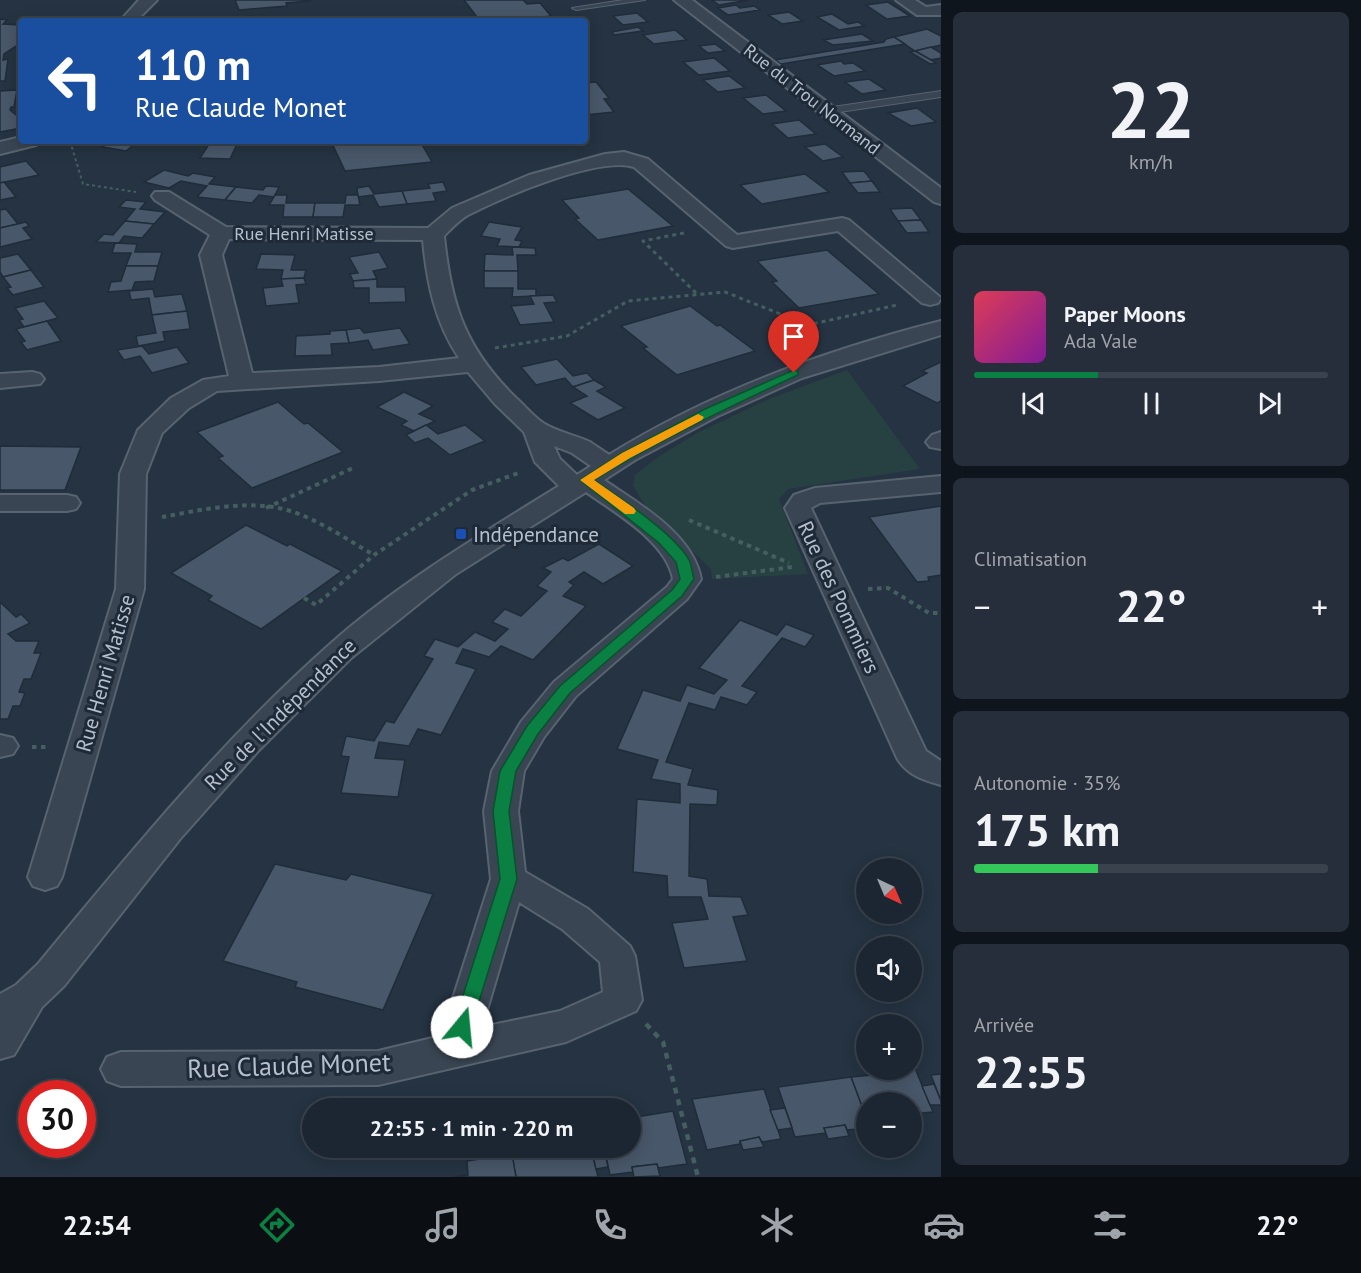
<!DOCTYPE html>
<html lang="fr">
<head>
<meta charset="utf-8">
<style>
  body { margin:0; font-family:"PT Sans",sans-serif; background:#252e3a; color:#f1f3f6; height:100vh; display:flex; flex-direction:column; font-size:22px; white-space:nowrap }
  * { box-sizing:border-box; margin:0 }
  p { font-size:20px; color:#a0a5ac }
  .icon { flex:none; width:33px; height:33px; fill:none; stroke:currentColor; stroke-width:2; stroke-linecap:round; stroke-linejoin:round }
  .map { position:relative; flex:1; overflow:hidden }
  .side { display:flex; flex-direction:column; gap:12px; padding:12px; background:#0f151c; width:420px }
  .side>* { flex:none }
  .guide { position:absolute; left:18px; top:18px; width:570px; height:126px; border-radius:6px; box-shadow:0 3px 15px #0003,0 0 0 2px #3a434d; background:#1a4fa0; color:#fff; overflow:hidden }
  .needle { width:39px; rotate:136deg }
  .buttons { position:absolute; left:856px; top:858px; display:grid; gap:12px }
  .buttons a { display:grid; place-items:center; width:66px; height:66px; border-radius:50%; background:#1c2632; box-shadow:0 3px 15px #0003,0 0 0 2px #3a434d; font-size:30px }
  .speed { position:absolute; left:18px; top:1080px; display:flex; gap:12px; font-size:30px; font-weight:700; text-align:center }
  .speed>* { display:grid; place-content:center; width:78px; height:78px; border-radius:50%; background:#1c2632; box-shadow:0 3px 15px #0003,0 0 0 2px #3a434d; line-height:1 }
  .speed .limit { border:9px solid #d22; background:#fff; color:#111 }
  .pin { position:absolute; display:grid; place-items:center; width:51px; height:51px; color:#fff; margin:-62px -26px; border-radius:50% 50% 50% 0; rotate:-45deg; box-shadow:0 0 6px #0007 }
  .pin .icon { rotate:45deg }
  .me { position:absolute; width:66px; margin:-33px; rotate:17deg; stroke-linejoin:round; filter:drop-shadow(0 0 4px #0008) }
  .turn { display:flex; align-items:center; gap:21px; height:126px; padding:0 18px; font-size:27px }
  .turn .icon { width:78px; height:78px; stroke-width:2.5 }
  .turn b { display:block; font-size:42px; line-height:51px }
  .big { font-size:45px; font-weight:800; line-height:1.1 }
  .side .card { flex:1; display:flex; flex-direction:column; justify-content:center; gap:9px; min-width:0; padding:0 21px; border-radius:9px; background:#252e3a }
  .side .dial { align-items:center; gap:0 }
  .dial b { font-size:78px; line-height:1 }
  .song { display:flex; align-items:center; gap:18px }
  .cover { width:72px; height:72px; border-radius:9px; background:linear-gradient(135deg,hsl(350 70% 55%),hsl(290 70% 35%)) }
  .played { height:6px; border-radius:3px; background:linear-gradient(90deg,#0b8043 35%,#3a434d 35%) }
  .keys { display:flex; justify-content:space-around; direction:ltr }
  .heat { display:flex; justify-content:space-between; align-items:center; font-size:33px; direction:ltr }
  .charge { height:9px; border-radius:4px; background:linear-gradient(90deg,#34c759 35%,#3a434d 0) }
  .trip { position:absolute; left:302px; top:1098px; width:339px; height:60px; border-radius:30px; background:#1c2632; box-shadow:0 3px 15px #0003,0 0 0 2px #3a434d; font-weight:800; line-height:60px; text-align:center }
  .dock { display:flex; height:96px; justify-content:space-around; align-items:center; background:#0b0f14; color:#a0a5ac }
  .dock .icon { width:42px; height:42px }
  .dock .selected { color:#0b8043 }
  .dock b { font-size:27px; color:#f1f3f6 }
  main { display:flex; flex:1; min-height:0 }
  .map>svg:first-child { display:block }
</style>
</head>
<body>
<main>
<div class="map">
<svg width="941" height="1177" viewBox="0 0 941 1177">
  <rect width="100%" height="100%" fill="#253342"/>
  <polygon fill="#274143" points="847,370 920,469 788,489 779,499 808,574 712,579 711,569 646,507 633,486 635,475 658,457 697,433 769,399"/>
  <g fill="#485769" stroke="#202c39" stroke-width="1.5">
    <polygon points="235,0 310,0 310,1 286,3 287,6 239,10"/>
    <polygon points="464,0 523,0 527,4 540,3 551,16 509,21 480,21"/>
    <polygon points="712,0 749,0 719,5"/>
    <polygon points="888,2 910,16 887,19 866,5"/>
    <polygon points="736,5 740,8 754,6 760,10 728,15 718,8"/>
    <polygon points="789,12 803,21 782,24 768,15"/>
    <polygon points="637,13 648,22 623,25 613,16"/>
    <polygon points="832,14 848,24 858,22 864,26 839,30 817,17"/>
    <polygon points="0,19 7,20 3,24 21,25 21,43 4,54 3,60 8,59 5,81 0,81"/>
    <polygon points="638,27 643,31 614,35 612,32"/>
    <polygon points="927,29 941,36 941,45 915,51 894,37"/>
    <polygon points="675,30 687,40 654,44 643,35"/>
    <polygon points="862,34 873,41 833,45 823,40"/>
    <polygon points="894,37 905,44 781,64 775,60 884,42 886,39"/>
    <polygon points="715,44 725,51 708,53 699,46"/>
    <polygon points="931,47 941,53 941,58 930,60 915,51"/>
    <polygon points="915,51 933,61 936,63 930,64 910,52"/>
    <polygon points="714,58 730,71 699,75 683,62"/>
    <polygon points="841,61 844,64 853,63 865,71 834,76 817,65"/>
    <polygon points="729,76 745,88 718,92 703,80"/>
    <polygon points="869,79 886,90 862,94 845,82"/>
    <polygon points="596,82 609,98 604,99 614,112 585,115 585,83"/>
    <polygon points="17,90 14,107 11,107 10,110 21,119 21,128 0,132 0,91"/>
    <polygon points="766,95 786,111 763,114 743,98"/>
    <polygon points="917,108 936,122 911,126 888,113"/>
    <polygon points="799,120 816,134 788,138 772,124"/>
    <polygon points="110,141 138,141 126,151 103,147"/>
    <polygon points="211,141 247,141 246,144 237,144 230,159 200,158"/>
    <polygon points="331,141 420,141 432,162 345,171"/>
    <polygon points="825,144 843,157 823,161 805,147"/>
    <polygon points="26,161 39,175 0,183 0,167"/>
    <polygon points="164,170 188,176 193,173 215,177 209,184 236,187 225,200 197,197 207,186 181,181 169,188 144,182"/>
    <polygon points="864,171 872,181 850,183 842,172"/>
    <polygon points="805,174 829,192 762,204 740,185"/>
    <polygon points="872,181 880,192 858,193 850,183"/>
    <polygon points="4,182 16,197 0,200 0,183"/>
    <polygon points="443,182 447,191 433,193 436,201 407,204 402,191 430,188 428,184"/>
    <polygon points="266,186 279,187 274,197 259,195 252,203 225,200 236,187 263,190"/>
    <polygon points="369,186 374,194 402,191 407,204 379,207 373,195 358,197 357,188"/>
    <polygon points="628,189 673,226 598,240 575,219 579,218 562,200"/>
    <polygon points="275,195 287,195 286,203 315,203 313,217 283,217 284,205 269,205"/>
    <polygon points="346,195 358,195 360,205 345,205 343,217 313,217 315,203 345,203"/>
    <polygon points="126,200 146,202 140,209 165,212 154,224 125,221 135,209 119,207"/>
    <polygon points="912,208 921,220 898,221 890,209"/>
    <polygon points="6,209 18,224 0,228 0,210"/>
    <polygon points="921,220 929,232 907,233 898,221"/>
    <polygon points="125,221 154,224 142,238 124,236 119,243 96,242 104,234 113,235"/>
    <polygon points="26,222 29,226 23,228 32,239 0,247 0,228"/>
    <polygon points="489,222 522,227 515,240 522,241 519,247 497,246 500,239 481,236"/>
    <polygon points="115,243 137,244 135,252 162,252 158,266 126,266 131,253 112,253"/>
    <polygon points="512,247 535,248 536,255 517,255 518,271 484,271 485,254 513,255"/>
    <polygon points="827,250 879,294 799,308 772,282 777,281 757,261"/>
    <polygon points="379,252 388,268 373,271 377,279 353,281 350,274 358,273 349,257"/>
    <polygon points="18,254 31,270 3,277 0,272 0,258"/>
    <polygon points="261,254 295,255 291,270 306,270 304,278 281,279 283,270 256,269"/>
    <polygon points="126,266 158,266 154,281 135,282 132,290 108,292 111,282 121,281"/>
    <polygon points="31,270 44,287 13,295 7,288 11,287 3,277"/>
    <polygon points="484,271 518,271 518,289 536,289 536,296 512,297 513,288 484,288"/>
    <polygon points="304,278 306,284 296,285 299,303 266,306 263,288 283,286 281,279"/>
    <polygon points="377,279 377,287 405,287 406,302 369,303 369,288 354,288 353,281"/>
    <polygon points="153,289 155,297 182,294 187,311 152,315 149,298 131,300 129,291"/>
    <polygon points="553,295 557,302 544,303 554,322 520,325 511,306 534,304 530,296"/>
    <polygon points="44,301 58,318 24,327 19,320 23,319 15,308"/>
    <polygon points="690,306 717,326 720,325 755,351 677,375 643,348 647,347 621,326"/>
    <polygon points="187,311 190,329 163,332 165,341 138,346 136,336 156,333 152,315"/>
    <polygon points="47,321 61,341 27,350 21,342 25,341 16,329"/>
    <polygon points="360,328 364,333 400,328 410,344 373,350 368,340 349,343 346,330"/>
    <polygon points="346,330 349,343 331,344 332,355 295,356 296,336 330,334 330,331"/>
    <polygon points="142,346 149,354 177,347 189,363 152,373 140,356 124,360 117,350"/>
    <polygon points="557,359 573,376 587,373 594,380 573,387 565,378 536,385 521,367"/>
    <polygon points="941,362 941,401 937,403 903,386 927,373 922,371"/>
    <polygon points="594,380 606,387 597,391 625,408 598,420 570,403 587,396 573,387"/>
    <polygon points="404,392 433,406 419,414 435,421 414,431 401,425 407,421 377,407"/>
    <polygon points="278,402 304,424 308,423 343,452 252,488 218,458 223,456 197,432"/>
    <polygon points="426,425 438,434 465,425 485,441 450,455 428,438 415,443 406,435"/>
    <polygon points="0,446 81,447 65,490 0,490"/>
    <polygon points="941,506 941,575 928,577 929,581 917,582 869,517"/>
    <polygon points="246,525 287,546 290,544 342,571 261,629 208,600 212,596 171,573"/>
    <polygon points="599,544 633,566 603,584 584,572 569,582 574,585 563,596 586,606 533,660 501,646 489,657 463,649 456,663 476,669 441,735 418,729 409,746 379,742 375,758 405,760 398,797 341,793 349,757 341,756 346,736 374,741 386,721 394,723 433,659 424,656 435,639 458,647 475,632 495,641 508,629 492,622 505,609 521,616 547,591 537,586 551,572 543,568 563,558 568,561"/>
    <polygon points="0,602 16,617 21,614 30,623 8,634 16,641 39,641 34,653 41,653 31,679 24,679 19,692 25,693 20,706 13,706 8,719 0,719"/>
    <polygon points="740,620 777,635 786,624 814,635 805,647 782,638 742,686 757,692 747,705 721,697 715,710 689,703 666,762 693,769 688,785 718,790 717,805 690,804 689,876 707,879 709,896 741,897 748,915 733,917 747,961 684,968 672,923 708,919 701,897 668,897 667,876 633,872 637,799 680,803 680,784 651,779 658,760 617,749 643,690 680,701 687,685 714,694 727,680 699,668"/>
    <polygon points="275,864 346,880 351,874 433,894 383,1010 295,987 297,982 223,961"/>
    <polygon points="912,1061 933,1112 912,1114 912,1102 867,1102 867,1120 851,1077 872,1075 870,1070 912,1070"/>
    <polygon points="941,1074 941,1101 931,1075"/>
    <polygon points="851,1077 867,1120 867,1128 847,1130 845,1125 824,1128 826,1133 795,1137 778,1087"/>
    <polygon points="934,1084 941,1101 941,1105 930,1105 922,1086"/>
    <polygon points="764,1089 781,1139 762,1142 759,1137 740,1141 740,1144 707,1150 692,1099"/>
    <polygon points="785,1108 792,1128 778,1130 770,1110"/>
    <polygon points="673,1111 687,1164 658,1168 657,1164 632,1167 633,1172 610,1175 604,1148 630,1148 630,1118"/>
    <polygon points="845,1125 849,1136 828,1139 824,1128"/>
    <polygon points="759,1137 764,1147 743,1150 740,1141"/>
    <polygon points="510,1148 591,1148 598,1177 516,1177"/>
    <polygon points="591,1148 604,1148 608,1167 596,1169"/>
    <polygon points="512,1154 516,1177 454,1177 468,1175 467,1161"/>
    <polygon points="657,1164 660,1176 634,1177 632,1167"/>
  </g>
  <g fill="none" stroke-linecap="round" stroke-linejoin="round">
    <defs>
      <g id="service">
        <polygon points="623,0 645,0 576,10 572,8"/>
        <polygon points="941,91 941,97 826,114 822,111 826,108"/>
      </g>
      <g id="minor">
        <polygon points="139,0 157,0 136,21 120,21"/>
        <polygon points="674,0 692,0 941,188 941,204 934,202"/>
        <polygon points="896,0 915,0 926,7 941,5 941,15 917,15"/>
        <polygon points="21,137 21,141 38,141 36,145 0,154 0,142"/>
        <path d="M624 152 648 159 737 235 842 218 849 220 941 298 938 303 930 305 922 303 838 231 733 248 726 246 634 167C598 156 503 197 468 215 459 220 451 229 444 236 451 305 465 348 516 398 525 406 533 416 543 423 557 432 575 435 590 442 596 446 603 451 609 455 710 392 826 350 941 321V335L802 378 718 416 635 460 604 480C639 504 693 534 701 579L687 599 576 696 544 737 524 771 518 811 525 872 588 909 630 946 635 956 642 1000 636 1011 566 1042 378 1085 121 1086 107 1081 101 1069 107 1057 121 1052 378 1051 441 1036 491 879 484 811 492 771 521 722 554 682 667 587 673 579C667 542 614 512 586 492L456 574 350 659 259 750 180 839 64 986 42 1007 14 1055 0 1059V994L16 985 38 964C129 854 220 742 328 646 397 584 480 535 559 486L535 462 524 432 495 404 468 372 379 381 217 391 189 408 162 433 146 474 144 589 62 877 57 886 45 890 33 886 28 877 116 589 120 474 138 430 171 398 203 380 229 376 200 255 210 235 155 200 152 196 155 192H169L226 227 428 228 452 208 529 175 605 154ZM229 239 423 240C427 283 435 322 459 358L379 367 252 373 222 255ZM554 446 572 453 591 466 577 475 560 459ZM519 902 562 929 600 962 603 992 560 1011 482 1027Z"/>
        <polygon points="32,372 40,374 44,379 40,384 0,388 0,374"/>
        <polygon points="941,432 941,449 930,447 926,442 932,435"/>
        <path d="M941 476V492L820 503 811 508 926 751 941 761V785C923 780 907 775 897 758L785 508 794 495 815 488Z"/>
        <polygon points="0,495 67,495 76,497 80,503 76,509 67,511 0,511"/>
        <polygon points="0,735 13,738 18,746 13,754 0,757"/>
      </g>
    </defs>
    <use href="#service" stroke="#57636f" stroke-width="2"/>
    <use href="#minor" stroke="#57636f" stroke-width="4"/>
    <polyline stroke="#455e60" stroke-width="2" stroke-dasharray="3 3" stroke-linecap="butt" points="70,141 83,184 136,192"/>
    <g stroke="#455e60" stroke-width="3" stroke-dasharray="4 4" stroke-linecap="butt">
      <polyline points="684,233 643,241 697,294"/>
      <polyline points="495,348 567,336 628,301 725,292 808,325 897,305"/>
    </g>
    <g stroke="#455e60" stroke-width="4" stroke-dasharray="4.5 4.5" stroke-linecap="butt">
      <polyline points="266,508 353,468"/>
      <path d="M162 517C201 510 248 499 287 510 318 519 346 539 374 555"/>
      <polyline points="689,520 789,563"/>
      <polyline points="716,577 792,567"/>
      <polyline points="868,589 888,588 929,613 941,613"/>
      <polyline points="304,598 316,605 374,555 472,490 521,472"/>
      <polyline points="32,747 49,747"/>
    </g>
    <polyline stroke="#455e60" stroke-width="4.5" stroke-dasharray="6 6" stroke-linecap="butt" points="646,1024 663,1042 698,1177"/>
    <use href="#service" fill="#394552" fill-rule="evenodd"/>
    <use href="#minor" fill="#394552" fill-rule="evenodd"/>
  </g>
  <path fill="#0b8043" stroke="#07532c" stroke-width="1.5" d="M794 370 798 371V375C728 407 660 440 594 480 619 497 676 535 689 560 692 566 692 573 694 579L682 596 570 693 538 734 516 771 509 811 517 879 471 1027 469 1033 462 1035 456 1033 453 1027 500 879 493 811 500 771 527 726 560 686 672 590 680 579 676 562 659 543 580 480 622 453 705 409Z"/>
  <polygon fill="#f59e0b" points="698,414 704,417 702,420 630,458 594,480 634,508 636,511 634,514 625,514 580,480 622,453"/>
  <rect fill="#1a4fb4" stroke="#1e2a37" stroke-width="2" x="455" y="528" width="12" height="12" rx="3"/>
  <g text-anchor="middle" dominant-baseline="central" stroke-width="6" stroke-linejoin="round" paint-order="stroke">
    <g font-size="18" fill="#b6c0cc" stroke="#1e2a37">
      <text transform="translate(812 99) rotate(38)">Rue du Trou Normand</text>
      <text x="304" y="233">Rue Henri Matisse</text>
    </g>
    <g font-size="21" fill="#b6c0cc" stroke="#1e2a37" text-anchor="start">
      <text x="473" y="534">Indépendance</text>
    </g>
    <g font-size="21" fill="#b6c0cc" stroke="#1e2a37">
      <text transform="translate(839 597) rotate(65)">Rue des Pommiers</text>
      <text transform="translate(105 673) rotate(-74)">Rue Henri Matisse</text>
      <text transform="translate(280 714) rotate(-45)">Rue de l'Indépendance</text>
    </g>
    <g font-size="26" fill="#b6c0cc" stroke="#1e2a37">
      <text transform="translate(289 1065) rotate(-2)">Rue Claude Monet</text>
    </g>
  </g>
</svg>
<div class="buttons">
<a><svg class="needle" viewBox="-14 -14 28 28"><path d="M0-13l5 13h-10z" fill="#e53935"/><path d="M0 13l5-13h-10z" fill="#a0a5ac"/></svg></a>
<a><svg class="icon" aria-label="sound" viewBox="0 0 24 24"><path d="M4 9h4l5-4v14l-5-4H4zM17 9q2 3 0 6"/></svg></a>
<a>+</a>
<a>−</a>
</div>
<div class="speed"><div class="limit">30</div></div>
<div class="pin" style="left:794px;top:373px;background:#d93025"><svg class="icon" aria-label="arrive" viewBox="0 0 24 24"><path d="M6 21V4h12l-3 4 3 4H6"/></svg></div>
<svg class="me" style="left:462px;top:1027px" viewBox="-20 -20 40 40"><circle r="19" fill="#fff"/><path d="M0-13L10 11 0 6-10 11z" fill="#0b8043"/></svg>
<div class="trip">22:55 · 1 min · 220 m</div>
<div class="guide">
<div class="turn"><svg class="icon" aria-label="left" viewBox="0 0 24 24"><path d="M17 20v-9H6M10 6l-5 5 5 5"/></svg><div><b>110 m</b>Rue Claude Monet</div></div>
</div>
</div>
<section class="side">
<div class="card dial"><b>22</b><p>km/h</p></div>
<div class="card">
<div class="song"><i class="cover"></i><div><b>Paper Moons</b><p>Ada Vale</p></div></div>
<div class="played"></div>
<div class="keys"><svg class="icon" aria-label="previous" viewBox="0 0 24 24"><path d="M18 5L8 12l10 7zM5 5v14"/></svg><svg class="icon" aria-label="pause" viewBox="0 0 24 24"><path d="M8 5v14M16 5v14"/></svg><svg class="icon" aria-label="next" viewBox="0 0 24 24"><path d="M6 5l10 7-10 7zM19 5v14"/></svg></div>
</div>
<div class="card"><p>Climatisation</p>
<div class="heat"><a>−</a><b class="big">22°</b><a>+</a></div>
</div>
<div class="card"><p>Autonomie · 35%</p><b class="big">175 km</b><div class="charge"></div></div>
<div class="card"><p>Arrivée</p><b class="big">22:55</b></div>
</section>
</main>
<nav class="dock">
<b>22:54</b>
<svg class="icon selected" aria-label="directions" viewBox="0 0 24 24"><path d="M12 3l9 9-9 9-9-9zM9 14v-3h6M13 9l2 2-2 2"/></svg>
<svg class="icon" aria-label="music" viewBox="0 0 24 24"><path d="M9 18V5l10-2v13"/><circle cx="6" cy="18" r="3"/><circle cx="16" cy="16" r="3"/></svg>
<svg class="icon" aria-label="phone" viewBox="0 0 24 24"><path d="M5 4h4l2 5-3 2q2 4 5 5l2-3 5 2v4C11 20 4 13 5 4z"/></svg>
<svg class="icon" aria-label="climate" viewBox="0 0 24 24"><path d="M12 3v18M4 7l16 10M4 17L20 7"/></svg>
<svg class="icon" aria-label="car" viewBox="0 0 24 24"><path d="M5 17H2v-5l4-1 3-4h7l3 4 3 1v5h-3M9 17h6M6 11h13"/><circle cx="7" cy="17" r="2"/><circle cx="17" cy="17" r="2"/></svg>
<svg class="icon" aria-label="filters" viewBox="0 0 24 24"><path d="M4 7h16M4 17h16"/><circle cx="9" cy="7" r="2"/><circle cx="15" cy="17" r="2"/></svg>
<b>22°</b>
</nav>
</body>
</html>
